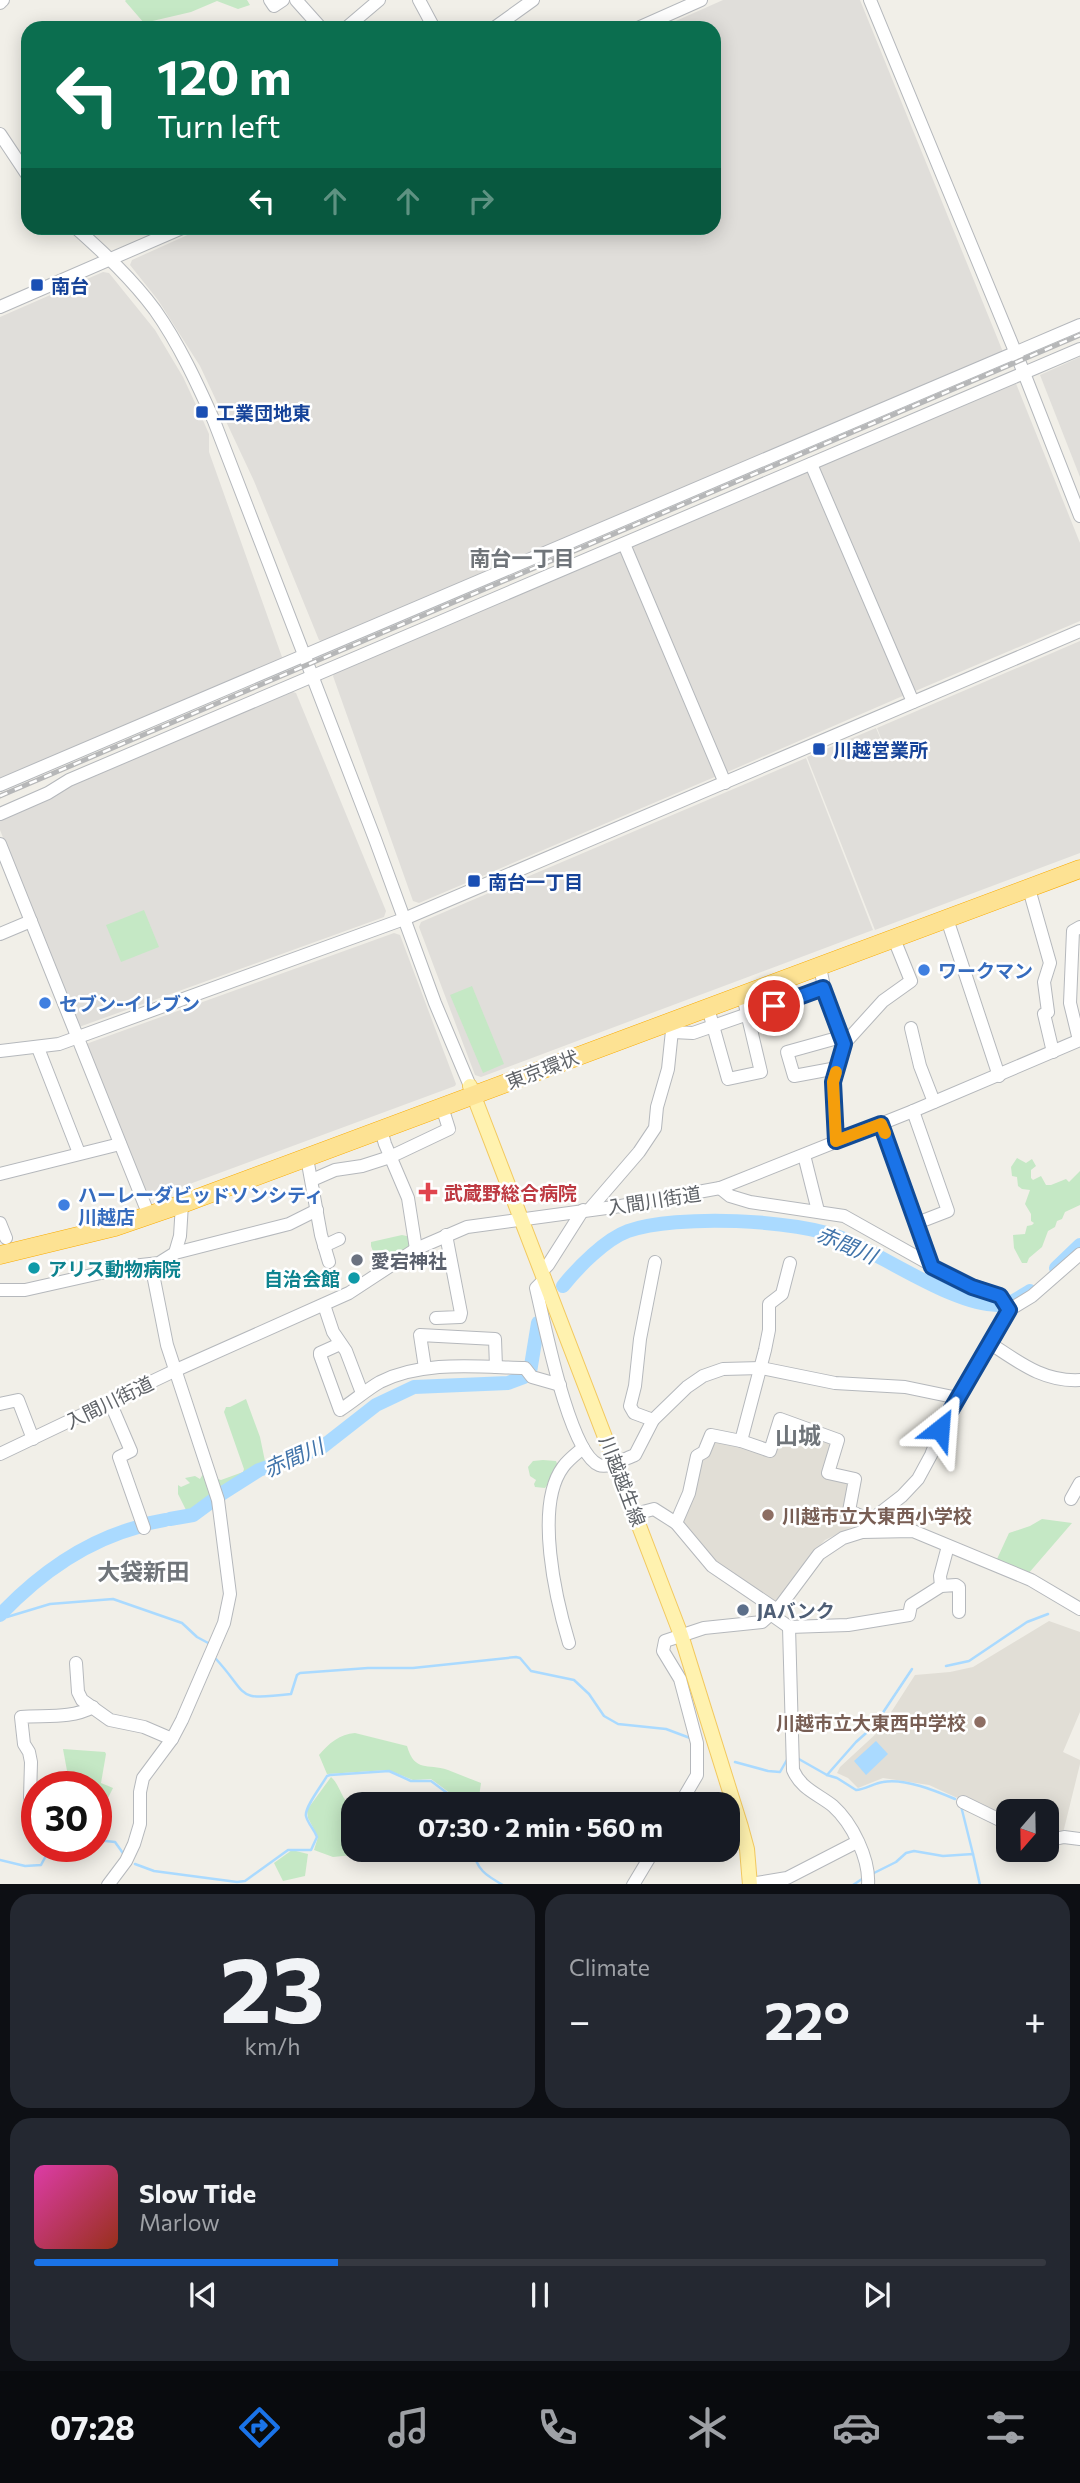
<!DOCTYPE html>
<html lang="en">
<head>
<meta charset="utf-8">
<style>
  body { margin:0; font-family:Commissioner,"Noto Sans JP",sans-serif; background:#242831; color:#f1f3f6; height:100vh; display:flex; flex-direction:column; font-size:26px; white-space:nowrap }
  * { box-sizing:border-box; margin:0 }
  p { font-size:23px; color:#9ea1a6 }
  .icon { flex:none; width:38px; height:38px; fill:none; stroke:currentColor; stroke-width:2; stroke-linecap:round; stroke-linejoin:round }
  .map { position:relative; height:1884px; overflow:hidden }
  .side { display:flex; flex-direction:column; gap:10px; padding:10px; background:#0d0f14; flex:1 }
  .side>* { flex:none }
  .top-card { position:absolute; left:21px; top:21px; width:700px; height:214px; border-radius:21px; box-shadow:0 4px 18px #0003; background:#0b6e4f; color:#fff; overflow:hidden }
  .needle { width:46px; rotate:200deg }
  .fabs { position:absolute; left:996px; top:1799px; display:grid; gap:14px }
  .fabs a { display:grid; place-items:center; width:63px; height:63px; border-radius:14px; background:#171b24; box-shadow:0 4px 18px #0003; font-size:35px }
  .speed { position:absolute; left:21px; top:1771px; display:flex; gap:14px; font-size:35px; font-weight:700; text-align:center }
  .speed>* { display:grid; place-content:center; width:91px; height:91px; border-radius:50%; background:#171b24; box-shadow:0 4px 18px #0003; line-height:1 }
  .speed .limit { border:10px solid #d22; background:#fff; color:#111 }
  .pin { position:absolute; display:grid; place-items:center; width:60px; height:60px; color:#fff; margin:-30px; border:4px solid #fff; border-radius:50%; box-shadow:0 2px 7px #0007 }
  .me { position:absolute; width:77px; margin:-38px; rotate:28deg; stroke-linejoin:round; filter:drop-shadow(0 0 5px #0008) }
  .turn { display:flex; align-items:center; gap:24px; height:147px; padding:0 21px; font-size:32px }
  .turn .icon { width:91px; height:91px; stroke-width:2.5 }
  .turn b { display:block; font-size:49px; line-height:60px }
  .lanes { display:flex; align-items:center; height:66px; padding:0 21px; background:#0003; justify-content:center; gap:35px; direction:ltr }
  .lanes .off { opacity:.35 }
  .big { font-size:52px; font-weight:700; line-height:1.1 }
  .side .widget { flex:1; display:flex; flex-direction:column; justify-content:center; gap:10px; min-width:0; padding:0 24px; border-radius:21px; background:#242831 }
  .side .dial { align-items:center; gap:0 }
  .dial b { font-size:91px; line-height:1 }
  .song { display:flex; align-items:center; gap:21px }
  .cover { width:84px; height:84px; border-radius:10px; background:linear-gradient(135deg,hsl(320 70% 55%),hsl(10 70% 35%)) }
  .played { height:7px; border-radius:4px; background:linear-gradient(90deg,#1a73e8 30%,#363941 30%) }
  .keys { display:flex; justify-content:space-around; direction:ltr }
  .heat { display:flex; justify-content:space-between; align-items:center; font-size:38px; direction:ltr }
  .side .tiles { flex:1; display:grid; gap:10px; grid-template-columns:1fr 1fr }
  .widget:last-child { grid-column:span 2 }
  .trip { position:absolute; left:341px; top:1792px; width:399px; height:70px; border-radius:21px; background:#171b24; box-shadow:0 4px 18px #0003; font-weight:700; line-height:70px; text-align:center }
  .menu { display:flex; height:112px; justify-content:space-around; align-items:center; background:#090b0e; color:#9ea1a6 }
  .menu .icon { width:49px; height:49px }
  .menu .current { color:#1a73e8 }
  .menu b { font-size:32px; color:#f1f3f6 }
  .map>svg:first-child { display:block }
</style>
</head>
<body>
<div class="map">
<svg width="1080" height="1885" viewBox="0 0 1080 1885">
  <rect width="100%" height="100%" fill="#f1efe8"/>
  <g fill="#e0deda">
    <polygon points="723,0 860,0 1003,352 323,642 319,640 254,481 200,366 158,300 130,265 132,260 203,228 714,228 714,28 660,28"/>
    <polygon points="103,272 109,273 155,330 183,377 198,409 209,434 209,452 282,657 281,661 0,780 0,317"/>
    <polygon points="1080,357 1080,477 1040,375"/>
    <polygon points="1015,381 1080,543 1080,621 913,692 818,469 819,465"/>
    <polygon points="806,470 809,472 905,695 725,773 631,548 632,544"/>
    <polygon points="617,551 622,553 717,776 419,903 413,901 333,676 335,672"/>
    <polygon points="1080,641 1080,853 875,930 807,757 876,728 888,756 877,728"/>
    <polygon points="290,691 296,693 386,911 384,917 79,1027 0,830 0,820 64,787"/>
    <polygon points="806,758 873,930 481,1077 475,1075 419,927 421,922"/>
    <polygon points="394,933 400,935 456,1084 455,1086 149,1199 86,1044"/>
  </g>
  <g fill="#e1ded6">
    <polygon points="781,1425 836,1441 826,1474 853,1481 846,1512 864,1521 825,1540 807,1559 780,1601 774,1602 715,1562 679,1520 698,1464 711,1439 770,1454"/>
    <polygon points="1049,1621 1080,1632 1080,1712 1063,1752 1080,1760 1080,1764 1063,1833 1047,1838 1046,1811 1008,1811 1008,1821 929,1785 883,1778 858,1788 848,1778 837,1773 840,1767 879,1731 915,1675 950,1672 973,1667"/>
  </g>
  <g fill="#c5e8c5">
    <polygon points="126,0 247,0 250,5 238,9 217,1 191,12 144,23 125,1"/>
    <polygon points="144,910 159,947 121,962 106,925"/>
    <polygon points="472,986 504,1064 483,1073 450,995"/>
    <polygon points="1017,1158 1026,1163 1032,1159 1036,1166 1031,1170 1031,1178 1033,1180 1041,1176 1046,1185 1051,1185 1066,1179 1069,1182 1080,1171 1080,1205 1065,1212 1062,1219 1057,1221 1055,1227 1048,1231 1042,1247 1029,1258 1027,1263 1022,1263 1014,1248 1013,1235 1025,1234 1027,1226 1032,1225 1034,1223 1031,1221 1031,1214 1025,1204 1030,1190 1022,1189 1018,1186 1017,1177 1012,1176 1011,1167"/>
    <polygon points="402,1235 411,1237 413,1247 380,1270 371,1246 371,1242"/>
    <polygon points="246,1399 260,1437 266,1466 264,1470 249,1475 230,1491 225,1491 209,1507 190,1518 178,1494 178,1485 181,1487 190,1483 185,1478 195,1476 200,1479 203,1474 221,1480 243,1472 244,1469 224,1412 226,1407 230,1407"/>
    <polygon points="543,1460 556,1461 559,1469 545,1488 535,1487 534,1484 536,1480 530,1476 528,1467 533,1461"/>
    <polygon points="1042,1519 1072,1523 1028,1574 997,1559 1009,1533 1030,1526"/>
    <path d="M355 1733 407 1746C415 1773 427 1763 448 1770 459 1774 470 1779 481 1783L478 1804H465L431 1779 413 1780 388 1770 327 1774 319 1755C329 1743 340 1734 355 1733Z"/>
    <polygon points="63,1749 105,1752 106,1754 101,1783 113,1788 100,1814 96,1814 96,1787 70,1787"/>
    <path d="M331 1777C341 1786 341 1801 353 1806V1850L354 1854 353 1855 333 1857 314 1850 318 1837 308 1818 307 1810Z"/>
    <polygon points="292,1850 308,1854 305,1876 283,1881 274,1863"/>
  </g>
  <polygon fill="#aadaff" points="876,1741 888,1754 866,1775 854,1761"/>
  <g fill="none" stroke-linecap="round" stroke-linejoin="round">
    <g stroke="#aadaff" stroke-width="2.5">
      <polyline points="7,1617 50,1604 113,1599 182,1623 197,1637 210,1644"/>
      <path d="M216 1659C250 1696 234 1701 291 1694L297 1675 300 1673 368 1668H413L516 1657 520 1658 531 1671 574 1680 589 1694 604 1716 618 1724 666 1729 690 1738"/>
      <polyline points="946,1666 969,1661 1027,1622 1048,1614"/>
      <polyline points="797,1758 827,1775 856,1742 874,1726 912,1669"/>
      <polyline points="735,1762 768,1771 780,1772 788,1758"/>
      <path d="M827 1775 837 1778 856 1790C865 1790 874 1783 883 1782 905 1778 936 1791 955 1799"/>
      <polyline points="961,1806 973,1854"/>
      <polyline points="96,1840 115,1842 125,1856"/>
      <path d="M474 1850C475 1869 487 1876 503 1885"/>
      <polyline points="0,1860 25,1866 41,1865 50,1848 53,1846"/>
      <path d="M135 1864 154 1871 237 1882 245 1881 288 1850H311L317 1837C314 1829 308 1824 306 1816 304 1808 322 1785 327 1776L330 1775 389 1771 411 1781H431L462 1804"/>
      <polyline points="872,1874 896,1862 906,1853 914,1851 943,1856 973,1854 980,1885"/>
      <polyline points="853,1885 862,1879"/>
    </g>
    <g stroke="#aadaff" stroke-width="14">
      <polyline points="1056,1268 1080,1245"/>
      <path d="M563 1286C578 1267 606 1239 628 1231 677 1214 797 1219 844 1239 884 1256 966 1313 1006 1304 1014 1302 1023 1295 1030 1291"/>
      <polyline points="530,1372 538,1323"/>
      <polyline points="218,1496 259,1470 321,1448 376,1405 414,1387 508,1383 524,1377"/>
      <polyline points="170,1519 193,1515 212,1501"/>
      <polyline points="145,1524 165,1520"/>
      <path d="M0 1615C39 1574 83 1542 138 1527"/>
    </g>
    <defs>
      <g id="minor">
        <polyline points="270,0 274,6 283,0"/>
        <polyline points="296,0 321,28"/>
        <polyline points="419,0 434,28"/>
        <polyline points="870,0 1024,373 1080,516"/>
        <polyline points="0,3 3,0"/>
        <polyline points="346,28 379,0"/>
        <polyline points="494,28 533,0"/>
        <polyline points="638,28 701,0"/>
        <polyline points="0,134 28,176"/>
        <path d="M76 228C104 253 132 279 155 310 179 344 197 383 214 421L375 839 435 1003 470 1086"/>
        <polyline points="0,307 182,228"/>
        <polyline points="811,464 913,702"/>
        <polyline points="624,544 725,783"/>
        <polyline points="0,785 1080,325"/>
        <polyline points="0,814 48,793 69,780 1080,349"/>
        <polyline points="0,844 146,1208"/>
        <polyline points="1029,889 1050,963 1044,982 1048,1012 1044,1014 1053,1052"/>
        <polyline points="947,919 999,1076"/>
        <polyline points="0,934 31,921"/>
        <polyline points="820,967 826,997 844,1044 833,1082 836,1141"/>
        <polyline points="708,1008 728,1079 761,1072 743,996"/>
        <polyline points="911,1028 920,1066 934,1102"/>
        <polyline points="673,1032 693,1033 823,988"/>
        <polyline points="1079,1040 1070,1003 1073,931 1080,927"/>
        <polyline points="844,1044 883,1001 911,981 894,939"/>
        <polyline points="38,1048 79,1153"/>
        <polyline points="0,1051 59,1044 404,919 1080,631"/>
        <polyline points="837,1068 794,1076 787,1052 841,1037"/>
        <polyline points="913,1111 948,1211 917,1223"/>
        <polyline points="881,1124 932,1267"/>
        <polyline points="381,1130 385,1144 408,1198 416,1249"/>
        <polyline points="804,1155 818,1211"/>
        <polyline points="307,1158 321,1235 329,1262"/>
        <polyline points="0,1174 120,1144"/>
        <polyline points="312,1180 335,1170 362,1166 390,1157 449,1129 442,1107"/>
        <polyline points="720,1188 730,1196 750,1202 844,1216 958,1280 1000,1295 1009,1310"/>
        <polyline points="589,1210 639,1152 655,1128 657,1107 668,1069 673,1021"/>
        <polyline points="0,1223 6,1238"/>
        <polyline points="324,1246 339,1239"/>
        <polyline points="175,1253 289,1224 317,1210"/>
        <polyline points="542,1271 548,1265 583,1210"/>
        <path d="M545 1279 536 1288C544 1321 569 1453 599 1465 608 1469 626 1458 635 1455L653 1420 687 1387 703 1376 723 1369 761 1368 835 1383 905 1387 958 1398"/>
        <polyline points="0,1290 25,1290 132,1266 159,1263 175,1253 180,1236 182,1204"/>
        <polyline points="324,1305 333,1332 346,1351 362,1393"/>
        <polyline points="436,1318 460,1317 461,1313 446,1235"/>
        <path d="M340 1344 320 1353V1355L340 1410C354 1401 366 1390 380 1382 424 1360 478 1367 525 1368L532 1377 560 1385"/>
        <path d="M991 1344C1020 1363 1044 1382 1080 1380"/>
        <polyline points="425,1368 420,1335 495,1339 496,1367"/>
        <polyline points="110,1402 131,1451 119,1457 144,1528"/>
        <polyline points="0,1404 18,1400 33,1439"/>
        <polyline points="653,1420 634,1413 630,1406 635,1386 640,1339 655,1262"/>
        <polyline points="741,1441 770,1451 780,1419 838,1440 828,1473 855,1479 849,1511 871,1520"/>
        <polyline points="0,1454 174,1371 349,1293 416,1249 467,1227 621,1206 720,1188 913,1111 1080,1040"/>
        <polyline points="1071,1499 1080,1483"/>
        <polyline points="635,1514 654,1509 676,1523 712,1566 777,1610"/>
        <polyline points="676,1523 689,1493 697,1456 704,1452 711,1435 741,1441 765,1350 769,1330 769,1304 782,1294 790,1263"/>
        <polyline points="862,1532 871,1520 902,1496 918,1479 931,1455 946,1417 996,1336 1009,1310 1032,1296 1080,1254"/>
        <polyline points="941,1586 940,1576 948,1546"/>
        <polyline points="772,1615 789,1627 848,1625 909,1615 911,1605 941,1586 956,1585 959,1587 959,1612"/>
        <path d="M789 1627 793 1770C801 1789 818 1794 833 1806 852 1823 870 1859 868 1885"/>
        <path d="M569 1643C556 1600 534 1506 563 1467 568 1460 576 1454 583 1448"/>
        <polyline points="76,1663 78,1692 82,1700 110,1720 144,1727 172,1739"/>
        <path d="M30 1798 31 1762 29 1752 24 1744 21 1717C45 1715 71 1719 93 1707"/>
        <polyline points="963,1802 1008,1824"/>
        <polyline points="680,1804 697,1775 697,1743 680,1679 663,1651 665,1641 704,1628 762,1622 781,1605 819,1554 843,1538 862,1532 913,1531 1031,1580 1080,1609"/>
        <polyline points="1046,1841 1064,1837 1080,1839"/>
        <polyline points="750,1884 787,1878 857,1842"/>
        <polyline points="108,1885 126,1861 134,1844 140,1824 140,1792 143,1778 172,1739 182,1720 224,1623 230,1594 218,1500 167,1345 151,1264"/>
        <polyline points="633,1885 654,1850"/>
      </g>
      <polyline id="major" points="470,1086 681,1635 741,1827 747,1849 750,1885"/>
      <polyline id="highway" points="0,1255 115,1227 182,1204 1080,869"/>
    </defs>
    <use href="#minor" stroke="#b5b8bc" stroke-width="14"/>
    <use href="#major" stroke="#f2c960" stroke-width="16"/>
    <use href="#highway" stroke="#f9ab00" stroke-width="19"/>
    <use href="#minor" stroke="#fff" stroke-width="12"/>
    <use href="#major" stroke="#fff2af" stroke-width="14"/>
    <use href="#highway" stroke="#fde293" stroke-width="18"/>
    <defs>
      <polyline id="rail" points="0,796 1080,335"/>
    </defs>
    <use href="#rail" stroke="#b6b7b8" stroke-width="5"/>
    <use href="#rail" stroke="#fff" stroke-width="2.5" stroke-dasharray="8" stroke-linecap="butt"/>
  </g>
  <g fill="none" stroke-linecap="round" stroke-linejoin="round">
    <defs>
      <polyline id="route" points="774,1006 823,988 844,1044 833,1082 836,1141 881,1124 932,1267 972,1287 1000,1296 1009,1310 940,1429"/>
    </defs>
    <use href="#route" stroke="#114b97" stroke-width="18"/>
    <use href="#route" stroke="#1a73e8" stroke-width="12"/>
    <polyline stroke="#f59e0b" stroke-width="12" points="836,1072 833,1082 836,1141 881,1124 885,1133"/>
  </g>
  <g fill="#1a4fb4" stroke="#fff" stroke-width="2.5">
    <rect x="30" y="278" width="14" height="14" rx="3.5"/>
    <rect x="195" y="405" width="14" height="14" rx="3.5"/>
    <rect x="812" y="742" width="14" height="14" rx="3.5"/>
    <rect x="467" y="874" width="14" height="14" rx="3.5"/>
  </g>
  <g fill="#3f7fe0" stroke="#fff" stroke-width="2.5">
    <circle cx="924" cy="970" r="7"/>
    <circle cx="45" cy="1003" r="7"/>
    <circle cx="64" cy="1205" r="7"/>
  </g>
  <path fill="#e0444e" stroke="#fff" stroke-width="2.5" d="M424.5 1181.5h7v7h7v7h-7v7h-7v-7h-7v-7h7z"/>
  <circle fill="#6b7280" stroke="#fff" stroke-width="2.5" cx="357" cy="1260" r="7"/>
  <g fill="#0f9aa8" stroke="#fff" stroke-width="2.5">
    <circle cx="34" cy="1268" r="7"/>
    <circle cx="354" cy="1278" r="7"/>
  </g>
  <g fill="#8d6e63" stroke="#fff" stroke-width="2.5">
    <circle cx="768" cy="1515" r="7"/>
    <circle cx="980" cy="1722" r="7"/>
  </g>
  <circle fill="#5c6f8a" stroke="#fff" stroke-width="2.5" cx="743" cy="1610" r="7"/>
  <g text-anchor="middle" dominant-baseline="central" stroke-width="5" stroke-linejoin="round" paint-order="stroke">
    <g font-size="19" font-weight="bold" fill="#164399" stroke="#fff" text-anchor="start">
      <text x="51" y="285">南台</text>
      <text x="216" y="412">工業団地東</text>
      <text x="833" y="749">川越営業所</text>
      <text x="488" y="881">南台一丁目</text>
    </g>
    <g font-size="19" font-weight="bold" fill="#366cbe" stroke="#fff" text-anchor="start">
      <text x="938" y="970">ワークマン</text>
      <text x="59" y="1003">セブン-イレブン</text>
      <text x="78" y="1194">ハーレーダビッドソンシティ<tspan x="78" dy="22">川越店</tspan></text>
    </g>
    <g font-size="19" fill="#5f6368" stroke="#fff">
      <text transform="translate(542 1069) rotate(-21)">東京環状</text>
      <text transform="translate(654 1200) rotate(-9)">入間川街道</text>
      <text transform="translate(109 1402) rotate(-26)">入間川街道</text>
      <text transform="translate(623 1481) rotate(69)">川越越生線</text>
    </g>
    <g font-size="19" font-weight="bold" fill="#be3a42" stroke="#fff" text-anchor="start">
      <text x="444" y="1192">武蔵野総合病院</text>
    </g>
    <g font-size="19" font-weight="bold" fill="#5b616d" stroke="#fff" text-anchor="start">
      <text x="371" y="1260">愛宕神社</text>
    </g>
    <g font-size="19" font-weight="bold" fill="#0d838f" stroke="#fff" text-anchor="start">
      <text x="48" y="1268">アリス動物病院</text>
      <text x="340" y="1278" text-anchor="end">自治会館</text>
    </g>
    <g font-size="19" font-weight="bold" fill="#785e54" stroke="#fff" text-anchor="start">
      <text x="782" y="1515">川越市立大東西小学校</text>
      <text x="966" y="1722" text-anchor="end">川越市立大東西中学校</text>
    </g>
    <g font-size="19" font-weight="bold" fill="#4e5e75" stroke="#fff" text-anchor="start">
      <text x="757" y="1610">JAバンク</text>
    </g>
    <g font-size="21" font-weight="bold" fill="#70757a" stroke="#fff">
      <text x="522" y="557">南台一丁目</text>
    </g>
    <g font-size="21" font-style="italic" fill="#4174aa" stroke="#fff">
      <text transform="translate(847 1244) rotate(23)">赤間川</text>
      <text transform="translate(293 1457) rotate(-24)">赤間川</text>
    </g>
    <g font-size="23" font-weight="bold" fill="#70757a" stroke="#fff">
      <text x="798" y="1435">山城</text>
      <text x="143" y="1571">大袋新田</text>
    </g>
  </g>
</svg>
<div class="fabs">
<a><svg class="needle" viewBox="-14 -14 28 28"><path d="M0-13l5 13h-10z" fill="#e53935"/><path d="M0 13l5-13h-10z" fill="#9ea1a6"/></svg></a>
</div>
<div class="speed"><div class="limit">30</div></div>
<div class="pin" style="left:774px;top:1006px;background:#d93025"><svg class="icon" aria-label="arrive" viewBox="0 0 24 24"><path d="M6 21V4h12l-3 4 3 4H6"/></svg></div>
<svg class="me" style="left:940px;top:1429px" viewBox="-20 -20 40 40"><path d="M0-17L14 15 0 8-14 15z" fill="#1a73e8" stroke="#fff" stroke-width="4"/></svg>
<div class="trip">07:30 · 2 min · 560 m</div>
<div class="top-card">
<div class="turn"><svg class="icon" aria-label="left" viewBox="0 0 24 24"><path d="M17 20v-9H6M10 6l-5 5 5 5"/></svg><div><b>120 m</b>Turn left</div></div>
<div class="lanes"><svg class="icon" aria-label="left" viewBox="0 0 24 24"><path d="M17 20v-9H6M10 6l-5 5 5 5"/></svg><svg class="icon off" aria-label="ahead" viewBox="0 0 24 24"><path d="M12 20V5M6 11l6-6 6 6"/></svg><svg class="icon off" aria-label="ahead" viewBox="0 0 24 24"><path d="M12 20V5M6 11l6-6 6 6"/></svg><svg class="icon off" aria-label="right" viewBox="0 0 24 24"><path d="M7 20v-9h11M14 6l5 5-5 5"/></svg></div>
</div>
</div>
<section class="side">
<div class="tiles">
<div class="widget dial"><b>23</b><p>km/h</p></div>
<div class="widget"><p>Climate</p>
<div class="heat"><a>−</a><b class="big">22°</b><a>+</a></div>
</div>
<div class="widget">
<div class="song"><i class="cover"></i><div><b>Slow Tide</b><p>Marlow</p></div></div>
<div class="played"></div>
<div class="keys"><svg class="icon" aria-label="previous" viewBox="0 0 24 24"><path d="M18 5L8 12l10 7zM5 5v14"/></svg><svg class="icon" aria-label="pause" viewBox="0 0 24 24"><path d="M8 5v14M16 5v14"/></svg><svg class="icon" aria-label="next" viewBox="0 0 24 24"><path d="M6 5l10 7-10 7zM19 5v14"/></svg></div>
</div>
</div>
</section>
<nav class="menu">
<b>07:28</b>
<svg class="icon current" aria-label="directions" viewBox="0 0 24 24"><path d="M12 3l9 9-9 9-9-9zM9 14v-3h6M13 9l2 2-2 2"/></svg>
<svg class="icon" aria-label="music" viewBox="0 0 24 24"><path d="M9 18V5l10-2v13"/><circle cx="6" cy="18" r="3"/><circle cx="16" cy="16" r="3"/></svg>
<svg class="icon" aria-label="phone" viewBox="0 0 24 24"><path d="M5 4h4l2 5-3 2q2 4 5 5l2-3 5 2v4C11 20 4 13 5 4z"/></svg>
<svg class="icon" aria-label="climate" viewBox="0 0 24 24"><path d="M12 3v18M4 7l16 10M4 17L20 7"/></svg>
<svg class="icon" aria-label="car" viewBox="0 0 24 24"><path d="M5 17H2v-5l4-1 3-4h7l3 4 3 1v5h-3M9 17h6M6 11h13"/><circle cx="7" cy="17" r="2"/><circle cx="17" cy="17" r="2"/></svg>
<svg class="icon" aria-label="filters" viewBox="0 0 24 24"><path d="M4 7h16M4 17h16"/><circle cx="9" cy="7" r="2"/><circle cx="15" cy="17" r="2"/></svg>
</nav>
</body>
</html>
